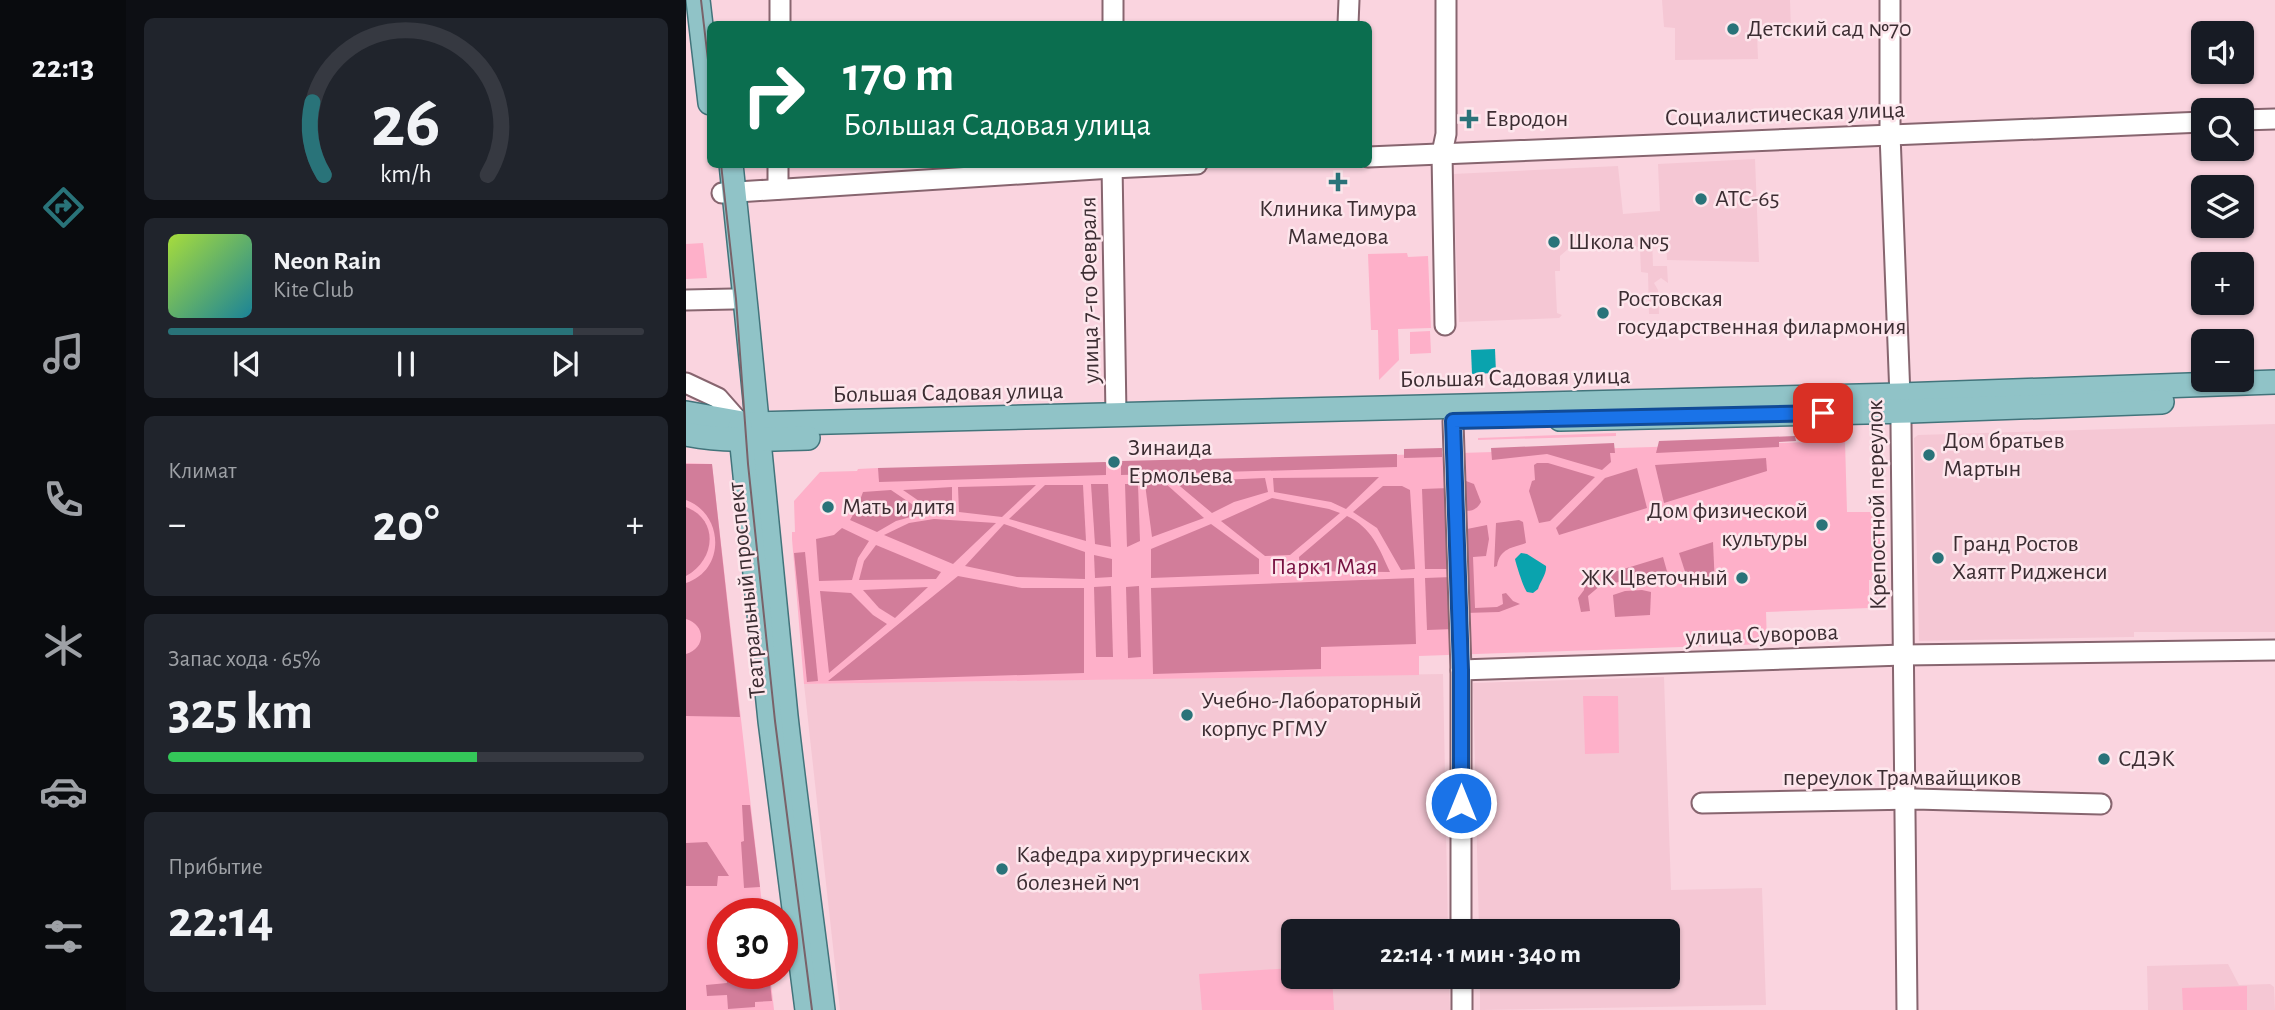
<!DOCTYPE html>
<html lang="ru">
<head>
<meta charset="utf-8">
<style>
  body { margin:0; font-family:"Alegreya Sans",sans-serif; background:#20242c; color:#f1f3f6; height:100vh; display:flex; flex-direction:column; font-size:26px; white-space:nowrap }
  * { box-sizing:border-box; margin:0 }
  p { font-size:23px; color:#9ea1a6 }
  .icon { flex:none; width:38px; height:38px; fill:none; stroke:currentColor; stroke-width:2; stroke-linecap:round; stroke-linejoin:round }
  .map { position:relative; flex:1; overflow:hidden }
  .panel { display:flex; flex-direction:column; gap:18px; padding:18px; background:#0d0f14; width:560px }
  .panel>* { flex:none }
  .hud { position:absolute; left:21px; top:21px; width:665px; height:147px; border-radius:10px; box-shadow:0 2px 5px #0004; background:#0b6e4f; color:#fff; overflow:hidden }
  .buttons { position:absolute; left:1505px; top:21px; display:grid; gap:14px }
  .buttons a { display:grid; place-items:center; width:63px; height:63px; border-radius:10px; background:#171b24; box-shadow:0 2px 5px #0004; font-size:35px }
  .speed { position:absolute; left:21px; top:898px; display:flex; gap:14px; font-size:35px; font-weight:700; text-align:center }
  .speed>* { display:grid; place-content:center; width:91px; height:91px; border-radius:50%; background:#171b24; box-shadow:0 2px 5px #0004; line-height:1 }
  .speed .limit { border:10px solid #d22; background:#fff; color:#111 }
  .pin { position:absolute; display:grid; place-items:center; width:60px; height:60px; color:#fff; margin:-30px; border-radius:14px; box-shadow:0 4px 10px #0006 }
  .me { position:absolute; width:77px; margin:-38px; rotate:0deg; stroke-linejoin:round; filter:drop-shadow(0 0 5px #0008) }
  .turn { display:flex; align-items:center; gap:24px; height:147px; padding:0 21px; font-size:32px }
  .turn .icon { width:91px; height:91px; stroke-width:2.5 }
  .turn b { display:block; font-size:49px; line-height:60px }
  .big { font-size:52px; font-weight:600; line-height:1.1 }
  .panel .tile { flex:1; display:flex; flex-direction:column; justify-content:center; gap:10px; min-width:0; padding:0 24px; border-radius:10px; background:#20242c }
  .panel .dial { align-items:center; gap:0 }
  .dial svg { height:182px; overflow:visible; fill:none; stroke:#363941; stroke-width:7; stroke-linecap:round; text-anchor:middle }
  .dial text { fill:#f1f3f6; stroke:none }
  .song { display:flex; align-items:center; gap:21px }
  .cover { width:84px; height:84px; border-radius:10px; background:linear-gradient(135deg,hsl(80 70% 55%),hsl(190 70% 35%)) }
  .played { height:7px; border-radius:4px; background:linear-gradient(90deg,#297379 85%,#363941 85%) }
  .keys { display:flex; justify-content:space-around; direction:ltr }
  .heat { display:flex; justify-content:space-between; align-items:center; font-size:38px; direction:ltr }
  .charge { height:10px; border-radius:5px; background:linear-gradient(90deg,#34c759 65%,#363941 0) }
  .trip { position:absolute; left:595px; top:919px; width:399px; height:70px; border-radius:10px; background:#171b24; box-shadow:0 2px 5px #0004; font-weight:600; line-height:70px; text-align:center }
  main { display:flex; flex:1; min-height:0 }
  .tab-bar { display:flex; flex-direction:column; width:126px; justify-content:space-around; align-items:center; background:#090b0e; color:#9ea1a6 }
  .tab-bar .icon { width:49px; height:49px }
  .tab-bar .current { color:#297379 }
  .tab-bar b { font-size:32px; color:#f1f3f6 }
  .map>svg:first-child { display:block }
</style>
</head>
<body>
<main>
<nav class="tab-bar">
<b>22:13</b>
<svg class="icon current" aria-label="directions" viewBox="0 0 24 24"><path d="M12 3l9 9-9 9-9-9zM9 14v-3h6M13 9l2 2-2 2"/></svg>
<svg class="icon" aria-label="music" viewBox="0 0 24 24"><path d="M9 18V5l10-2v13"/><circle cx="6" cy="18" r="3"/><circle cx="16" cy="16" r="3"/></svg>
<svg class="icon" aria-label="phone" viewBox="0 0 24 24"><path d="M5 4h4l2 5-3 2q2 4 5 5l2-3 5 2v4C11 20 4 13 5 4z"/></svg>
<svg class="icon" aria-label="climate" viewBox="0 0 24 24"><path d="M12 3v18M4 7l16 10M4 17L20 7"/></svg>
<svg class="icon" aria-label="car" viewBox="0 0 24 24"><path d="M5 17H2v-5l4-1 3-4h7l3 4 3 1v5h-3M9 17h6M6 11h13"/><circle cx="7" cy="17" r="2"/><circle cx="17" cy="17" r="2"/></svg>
<svg class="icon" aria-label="filters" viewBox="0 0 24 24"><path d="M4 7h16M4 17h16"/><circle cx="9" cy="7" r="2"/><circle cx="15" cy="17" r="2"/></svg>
</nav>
<section class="panel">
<div class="tile dial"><svg viewBox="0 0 100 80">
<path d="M14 69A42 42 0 1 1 86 69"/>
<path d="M14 69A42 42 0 0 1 9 37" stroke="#297379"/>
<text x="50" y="56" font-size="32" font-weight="700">26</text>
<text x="50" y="72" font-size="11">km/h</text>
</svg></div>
<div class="tile">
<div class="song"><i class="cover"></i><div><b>Neon Rain</b><p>Kite Club</p></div></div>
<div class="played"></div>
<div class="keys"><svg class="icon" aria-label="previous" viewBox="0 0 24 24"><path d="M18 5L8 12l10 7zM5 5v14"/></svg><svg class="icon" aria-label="pause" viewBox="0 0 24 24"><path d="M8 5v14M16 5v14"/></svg><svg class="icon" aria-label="next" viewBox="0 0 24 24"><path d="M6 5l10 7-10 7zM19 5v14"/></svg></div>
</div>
<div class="tile"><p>Климат</p>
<div class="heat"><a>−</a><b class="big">20°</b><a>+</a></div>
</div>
<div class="tile"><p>Запас хода · 65%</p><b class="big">325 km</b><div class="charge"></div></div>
<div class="tile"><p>Прибытие</p><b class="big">22:14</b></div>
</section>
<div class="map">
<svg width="1589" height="1010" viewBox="0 0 1589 1010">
  <rect width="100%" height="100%" fill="#fad4df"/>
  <g fill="#f5c7d4">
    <polygon points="976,0 1104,0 1105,31 1071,33 1072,59 989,60 989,28 978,27"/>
    <polygon points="1069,159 1073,262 981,260 980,237 966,237 967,266 981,266 982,283 975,278 968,283 972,290 973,314 963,314 962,273 955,272 954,247 882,249 874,256 874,271 869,271 871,313 876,315 873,318 773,322 767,174 932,166 937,214 974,211 972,164"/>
    <polygon points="1589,424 1589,632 1448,632 1448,637 1444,637 1233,641 1228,438 1232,435"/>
    <polygon points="757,674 762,931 607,931 607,976 763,977 764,1010 154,1010 118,684"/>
    <polygon points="978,677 985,890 1076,888 1080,1005 794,1010 794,977 982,976 982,931 793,931 787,683"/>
    <polygon points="1542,964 1553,985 1584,984 1588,987 1589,1010 1462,1010 1461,966"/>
  </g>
  <g fill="#feb0c9">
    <polygon points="17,243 21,278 0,279 0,244"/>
    <polygon points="721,253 722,257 742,256 745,328 712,329 713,360 693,380 692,330 685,330 682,254"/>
    <polygon points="744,331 745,353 724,354 724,332"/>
    <polygon points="930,433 930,436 792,440 792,438"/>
    <polygon points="1159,441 1161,512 1196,512 1198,579 1183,580 1183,608 1080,612 1081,644 733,656 733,675 118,684 106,539 106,532 109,532 108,501 134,472 171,471 172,469 192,468 193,471"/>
    <polygon points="0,463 26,464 77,913 37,914 37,973 84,973 88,1010 0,1010"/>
    <polygon points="897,696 932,696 933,753 899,754"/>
    <polygon points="607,968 607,976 646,977 648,1010 516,1010 513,974"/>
    <polygon points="1561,986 1561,1010 1497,1010 1496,988"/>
  </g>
  <g fill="#d27d9a">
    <polygon points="1109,436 1110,441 1093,442 1093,447 970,453 973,441"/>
    <polygon points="928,443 929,453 924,453 925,462 916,470 861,454 806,460 805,448"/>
    <polygon points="756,448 756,457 718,458 718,449"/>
    <polygon points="711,454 711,467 435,475 435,461"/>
    <polygon points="1080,458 1081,471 978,503 969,465"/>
    <polygon points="420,462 420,475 193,482 192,468"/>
    <polygon points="851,463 862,463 909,477 864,521 853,523 843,491 846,481 849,480 848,465"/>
    <path d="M0 464H26L54 717 0 716V654C20 648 20 625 0 619V583C40 570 38 514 0 500Z"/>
    <polygon points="951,468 961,508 873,535 870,528 919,478"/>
    <polygon points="693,477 660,509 645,502 588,492 587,478"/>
    <polygon points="579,478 582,492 548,502 526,513 489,482"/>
    <path d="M780 481 788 484 795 502C790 511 784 512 774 510V482Z"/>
    <polygon points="479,483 518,518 466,537 459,484"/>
    <polygon points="405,484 422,484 425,547 409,544"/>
    <polygon points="439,484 452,484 454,541 441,547"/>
    <polygon points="350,485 316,517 273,512 272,487"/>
    <polygon points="359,485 397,485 400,541 323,519"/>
    <polygon points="697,486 716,486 724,490 729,569 715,570 691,528 667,512"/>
    <polygon points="266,487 266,512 249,512 217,490"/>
    <polygon points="763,488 766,569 739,569 736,489"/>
    <polygon points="205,490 239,513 210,521 191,532 164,520 171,508 177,492"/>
    <polygon points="586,498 643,509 654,513 604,555 579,556 535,521"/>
    <path d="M0 507C34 520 29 561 0 576Z"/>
    <path d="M661 516C686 528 693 548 704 572L614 571 613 557Z"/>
    <polygon points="248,519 310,523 267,564 198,535 223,523"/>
    <path d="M833 520 837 522 840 543C826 548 814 548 811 566L808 567 810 523Z"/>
    <polygon points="318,524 399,552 399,579 331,577 279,566"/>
    <polygon points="525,524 573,559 573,574 465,578 465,549"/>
    <polygon points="801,525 803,539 800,556 787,557 789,608 811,607 817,604 816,594 820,593 827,601 834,604 813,612 779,613 776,530"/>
    <polygon points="156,528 183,541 172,558 166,580 133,581 130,539 148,535"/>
    <polygon points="1027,542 1029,586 1003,584 993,553"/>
    <polygon points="190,545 255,572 250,579 173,580 178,561"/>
    <polygon points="119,552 132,681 121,682 108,553"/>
    <polygon points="408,555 426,559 426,577 409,578"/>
    <polygon points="977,557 984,582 971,581 967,575 923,584 916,578 918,575"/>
    <polygon points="272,576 336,588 398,588 398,673 142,681"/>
    <polygon points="766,577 768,629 741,630 739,578"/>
    <polygon points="728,578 730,644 635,647 635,669 467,674 465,588"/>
    <polygon points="910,578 915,585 902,596 904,611 895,612 892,598 898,590 899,583"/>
    <polygon points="425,586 427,657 410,657 408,587"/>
    <polygon points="453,586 455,657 442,658 440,587"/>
    <polygon points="242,587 209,618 193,608 177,590"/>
    <polygon points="956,590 965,592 964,615 929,617 927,595 939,591"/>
    <polygon points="134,591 165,593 187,615 201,624 143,673"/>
    <polygon points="56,805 64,805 74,887 58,888 55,842 58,841"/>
    <polygon points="21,842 43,876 32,876 31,886 0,886 0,843"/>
    <polygon points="40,973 83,973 86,1001 69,1002 69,1007 42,1009 41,995 21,996 20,985 41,983"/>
  </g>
  <g fill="#0aa3ae">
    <polygon points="809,349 810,373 786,374 785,350"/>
    <path d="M835 553 841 554 860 566C861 574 854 582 852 589L847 593 841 592C838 589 830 564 829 559Z"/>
  </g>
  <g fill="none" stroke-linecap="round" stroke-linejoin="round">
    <defs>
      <g id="minor">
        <polyline points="1204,0 1204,134 1215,423 1221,1010"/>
        <polyline points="94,24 94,0"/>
        <polyline points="427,24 427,0"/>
        <polyline points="662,24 663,0"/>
        <polyline points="1556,120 1589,119"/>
        <polyline points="682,157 1517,122"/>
        <polyline points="426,164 430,415"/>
        <polyline points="92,189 92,164"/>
        <polyline points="36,193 426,168 511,164"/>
        <polyline points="0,300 47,299"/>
        <polyline points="759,325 756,153 760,134 760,0"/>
        <polyline points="0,383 32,398 54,423"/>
        <polyline points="767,421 775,670 775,931"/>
        <polyline points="775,670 1217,655 1589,650"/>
        <polyline points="1016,803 1229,799 1415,804"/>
        <polyline points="776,976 776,1010"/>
      </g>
      <g id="major">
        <polyline points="12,0 24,103"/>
        <path d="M45 164C65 348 81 533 100 716 111 814 125 912 137 1010"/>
        <polyline points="0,413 62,424 1214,395 1589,382"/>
        <polyline points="874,419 1224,411 1476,402"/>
        <polyline points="54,426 84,721 121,1010"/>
        <path d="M0 434C41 442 81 439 122 438"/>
      </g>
    </defs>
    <use href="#minor" stroke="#87656f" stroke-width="23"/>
    <use href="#major" stroke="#42747b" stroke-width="26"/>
    <use href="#minor" stroke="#fff" stroke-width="19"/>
    <use href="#major" stroke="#90c3c7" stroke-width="23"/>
    <g stroke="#796269" stroke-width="2">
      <polyline points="15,0 24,77"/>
      <polyline points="35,164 50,299 62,464 89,721 126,1010"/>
    </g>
  </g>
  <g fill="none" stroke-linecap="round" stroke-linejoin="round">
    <defs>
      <polyline id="route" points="775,803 775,670 767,421 1137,413"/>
    </defs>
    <use href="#route" stroke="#114b97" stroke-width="18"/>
    <use href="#route" stroke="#1a73e8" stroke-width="12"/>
  </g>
  <g fill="#297379" stroke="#fde6ec" stroke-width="2.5">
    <circle cx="1047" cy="29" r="7"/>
    <path d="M779.5 108.5h7v7h7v7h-7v7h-7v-7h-7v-7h7z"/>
    <path d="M648.5 171.5h7v7h7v7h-7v7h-7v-7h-7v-7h7z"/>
    <circle cx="1015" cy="199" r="7"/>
    <circle cx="868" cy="242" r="7"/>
    <circle cx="917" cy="313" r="7"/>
    <circle cx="1243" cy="455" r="7"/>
    <circle cx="428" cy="462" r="7"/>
    <circle cx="142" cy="507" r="7"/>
    <circle cx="1136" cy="525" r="7"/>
    <circle cx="1252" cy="558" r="7"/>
    <circle cx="1056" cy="578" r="7"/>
    <circle cx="501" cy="715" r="7"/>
    <circle cx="1418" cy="759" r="7"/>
    <circle cx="316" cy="869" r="7"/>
  </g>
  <g text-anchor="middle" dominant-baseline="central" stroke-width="5" stroke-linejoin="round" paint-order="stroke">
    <g font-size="24" fill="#3c2d32" stroke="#fde6ec" text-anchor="start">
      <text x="1061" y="29">Детский сад №70</text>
      <text x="799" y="119">Евродон</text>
      <text x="1029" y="199">АТС-65</text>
      <text x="652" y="209" text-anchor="middle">Клиника Тимура<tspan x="652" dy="28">Мамедова</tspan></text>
      <text x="882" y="242">Школа №5</text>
      <text x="931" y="299">Ростовская<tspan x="931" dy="28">государственная филармония</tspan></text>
      <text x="1257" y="441">Дом братьев<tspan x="1257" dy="28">Мартын</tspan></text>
      <text x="442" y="448">Зинаида<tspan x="442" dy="28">Ермольева</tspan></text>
      <text x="156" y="507">Мать и дитя</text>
      <text x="1122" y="511" text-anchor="end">Дом физической<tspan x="1122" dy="28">культуры</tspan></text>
      <text x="1266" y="544">Гранд Ростов<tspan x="1266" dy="28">Хаятт Ридженси</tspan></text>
      <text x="1042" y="578" text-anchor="end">ЖК Цветочный</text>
      <text x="515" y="701">Учебно-Лабораторный<tspan x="515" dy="28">корпус РГМУ</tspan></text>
      <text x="1432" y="759">СДЭК</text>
      <text x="330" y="855">Кафедра хирургических<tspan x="330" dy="28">болезней №1</tspan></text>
    </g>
    <g font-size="24" fill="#3c2d32" stroke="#fde6ec">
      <text transform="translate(1099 114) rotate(-2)">Социалистическая улица</text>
      <text transform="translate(404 290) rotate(-91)">улица 7-го Февраля</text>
      <text transform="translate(829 378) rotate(-1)">Большая Садовая улица</text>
      <text transform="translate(262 393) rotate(-1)">Большая Садовая улица</text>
      <text transform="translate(1191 505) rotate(-91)">Крепостной переулок</text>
      <text transform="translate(61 590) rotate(-96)">Театральный проспект</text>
      <text transform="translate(1076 635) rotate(-2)">улица Суворова</text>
      <text x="1216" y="778">переулок Трамвайщиков</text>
    </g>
    <g font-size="24" fill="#761040" stroke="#fde6ec">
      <text x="638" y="567">Парк 1 Мая</text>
    </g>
  </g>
</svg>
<div class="buttons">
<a><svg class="icon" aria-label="sound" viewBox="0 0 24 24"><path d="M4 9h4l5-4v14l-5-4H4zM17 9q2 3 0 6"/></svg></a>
<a><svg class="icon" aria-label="search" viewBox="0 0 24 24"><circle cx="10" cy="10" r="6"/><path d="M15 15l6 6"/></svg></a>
<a><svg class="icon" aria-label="layers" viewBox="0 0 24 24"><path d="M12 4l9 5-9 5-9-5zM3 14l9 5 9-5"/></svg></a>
<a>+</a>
<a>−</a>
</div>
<div class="speed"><div class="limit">30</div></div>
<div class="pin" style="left:1137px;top:413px;background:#d93025"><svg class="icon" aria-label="arrive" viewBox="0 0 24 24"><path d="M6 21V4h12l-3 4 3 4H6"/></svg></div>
<svg class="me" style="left:775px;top:803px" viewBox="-20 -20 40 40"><circle r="17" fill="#1a73e8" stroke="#fff" stroke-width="3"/><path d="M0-11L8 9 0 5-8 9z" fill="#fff"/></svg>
<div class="trip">22:14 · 1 мин · 340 m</div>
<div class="hud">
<div class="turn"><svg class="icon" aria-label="right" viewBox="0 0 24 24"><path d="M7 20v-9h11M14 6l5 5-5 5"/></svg><div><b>170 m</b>Большая Садовая улица</div></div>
</div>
</div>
</main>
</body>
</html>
